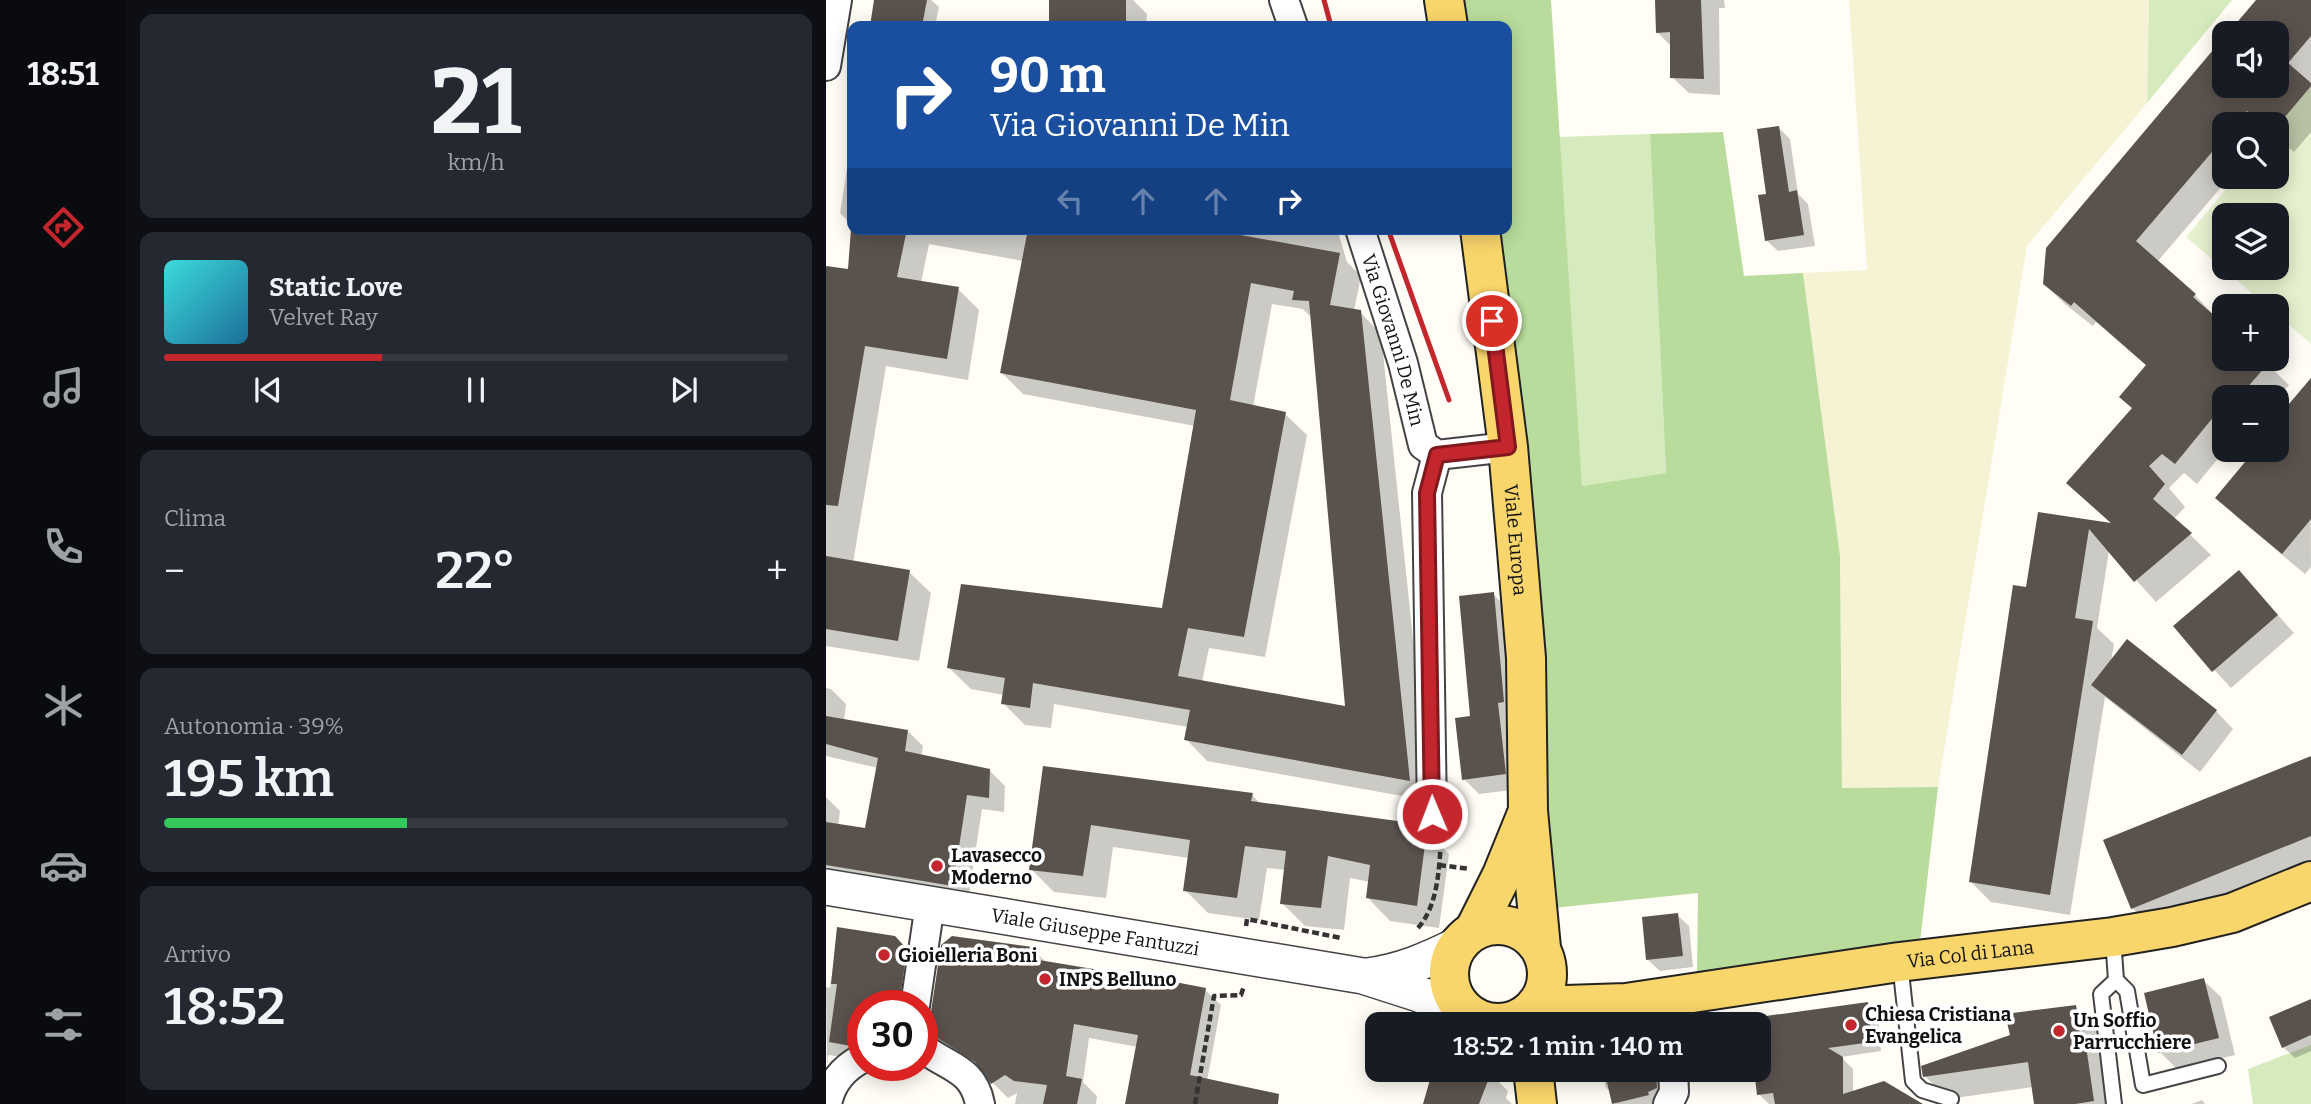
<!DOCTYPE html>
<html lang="it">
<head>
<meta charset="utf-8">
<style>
  body { margin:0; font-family:Bitter,serif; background:#242831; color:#f1f3f6; height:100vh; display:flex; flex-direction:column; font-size:26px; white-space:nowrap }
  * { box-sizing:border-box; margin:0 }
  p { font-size:23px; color:#9ea1a6 }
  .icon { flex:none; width:38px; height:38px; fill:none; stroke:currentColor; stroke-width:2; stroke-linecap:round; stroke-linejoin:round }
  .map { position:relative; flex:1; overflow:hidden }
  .details { display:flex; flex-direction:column; gap:14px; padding:14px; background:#0d0f14; width:700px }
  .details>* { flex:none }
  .banner { position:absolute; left:21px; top:21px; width:665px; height:214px; border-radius:14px; box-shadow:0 4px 18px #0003; background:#1a4fa0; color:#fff; overflow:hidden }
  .fabs { position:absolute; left:1386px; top:21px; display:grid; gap:14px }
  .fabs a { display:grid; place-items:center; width:77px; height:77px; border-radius:14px; background:#171b24; box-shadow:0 4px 18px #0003; font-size:35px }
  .speed { position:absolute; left:21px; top:990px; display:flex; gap:14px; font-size:35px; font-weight:700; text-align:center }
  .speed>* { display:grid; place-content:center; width:91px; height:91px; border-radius:50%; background:#171b24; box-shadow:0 4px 18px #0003; line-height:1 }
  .speed .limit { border:10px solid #d22; background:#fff; color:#111 }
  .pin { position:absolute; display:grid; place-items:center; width:60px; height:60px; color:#fff; margin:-30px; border:4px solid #fff; border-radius:50%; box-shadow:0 2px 7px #0007 }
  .me { position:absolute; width:77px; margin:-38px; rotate:359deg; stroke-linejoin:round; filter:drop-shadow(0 0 5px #0008) }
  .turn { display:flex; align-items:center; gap:24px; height:147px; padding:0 28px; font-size:32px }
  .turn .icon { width:91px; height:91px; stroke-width:2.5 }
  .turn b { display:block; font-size:49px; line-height:60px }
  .lanes { display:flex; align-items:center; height:66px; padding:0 28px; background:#0003; justify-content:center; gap:35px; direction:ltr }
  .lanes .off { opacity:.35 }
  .big { font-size:52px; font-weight:600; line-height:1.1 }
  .details .tile { flex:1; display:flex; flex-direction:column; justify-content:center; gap:10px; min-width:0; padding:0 24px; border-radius:14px; background:#242831 }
  .details .dial { align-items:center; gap:0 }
  .dial b { font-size:91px; line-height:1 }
  .song { display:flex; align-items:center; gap:21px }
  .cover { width:84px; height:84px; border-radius:10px; background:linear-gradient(135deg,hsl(180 70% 55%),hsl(200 70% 35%)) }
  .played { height:7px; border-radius:4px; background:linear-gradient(90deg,#c4262e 35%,#363941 35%) }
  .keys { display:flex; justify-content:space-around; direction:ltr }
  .heat { display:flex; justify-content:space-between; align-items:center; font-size:38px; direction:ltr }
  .charge { height:10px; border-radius:5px; background:linear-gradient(90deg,#34c759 39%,#363941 0) }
  .trip { position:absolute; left:539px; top:1012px; width:406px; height:70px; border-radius:14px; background:#171b24; box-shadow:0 4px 18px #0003; font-weight:600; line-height:70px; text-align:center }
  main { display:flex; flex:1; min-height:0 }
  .tabs { display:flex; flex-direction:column; width:126px; justify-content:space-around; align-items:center; background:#090b0e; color:#9ea1a6 }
  .tabs .icon { width:49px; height:49px }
  .tabs .current { color:#c4262e }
  .tabs b { font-size:32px; color:#f1f3f6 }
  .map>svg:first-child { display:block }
</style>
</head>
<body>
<main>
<nav class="tabs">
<b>18:51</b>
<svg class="icon current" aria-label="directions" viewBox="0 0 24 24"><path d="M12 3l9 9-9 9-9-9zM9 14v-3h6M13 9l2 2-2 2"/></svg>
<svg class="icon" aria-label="music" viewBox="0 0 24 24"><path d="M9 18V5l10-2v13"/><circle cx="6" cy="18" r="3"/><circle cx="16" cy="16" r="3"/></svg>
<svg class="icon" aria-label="phone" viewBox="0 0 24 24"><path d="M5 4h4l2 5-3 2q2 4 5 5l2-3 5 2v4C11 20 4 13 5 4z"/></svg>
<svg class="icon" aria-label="climate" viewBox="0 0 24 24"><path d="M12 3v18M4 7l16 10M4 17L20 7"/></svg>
<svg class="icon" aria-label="car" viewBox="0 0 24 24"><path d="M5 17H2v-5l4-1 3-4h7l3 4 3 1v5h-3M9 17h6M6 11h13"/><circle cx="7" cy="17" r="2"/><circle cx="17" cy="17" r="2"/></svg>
<svg class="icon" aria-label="filters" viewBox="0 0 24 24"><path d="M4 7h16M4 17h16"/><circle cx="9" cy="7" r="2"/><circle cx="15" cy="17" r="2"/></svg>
</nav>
<section class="details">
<div class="tile dial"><b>21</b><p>km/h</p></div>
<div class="tile">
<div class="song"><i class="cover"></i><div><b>Static Love</b><p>Velvet Ray</p></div></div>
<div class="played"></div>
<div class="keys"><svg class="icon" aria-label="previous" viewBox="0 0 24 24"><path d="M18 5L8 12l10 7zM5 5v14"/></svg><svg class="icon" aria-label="pause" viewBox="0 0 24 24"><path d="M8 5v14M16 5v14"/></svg><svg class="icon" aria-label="next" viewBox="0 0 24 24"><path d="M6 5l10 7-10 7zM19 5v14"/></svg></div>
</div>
<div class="tile"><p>Clima</p>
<div class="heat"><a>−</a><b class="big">22°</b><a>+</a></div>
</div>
<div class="tile"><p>Autonomia · 39%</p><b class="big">195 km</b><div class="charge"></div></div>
<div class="tile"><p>Arrivo</p><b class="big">18:52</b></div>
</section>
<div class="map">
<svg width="1485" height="1104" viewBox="0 0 1485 1104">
  <rect width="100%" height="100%" fill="#fffdf5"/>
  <polygon fill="#f6f3d4" points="1023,0 1323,0 1321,103 1201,246 1112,787 1016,788 1014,556 977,273 1041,270"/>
  <g fill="#d5ebbd">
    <polygon points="1323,0 1406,0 1321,103"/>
    <polygon points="824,134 840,473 756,486 732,137"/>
    <polygon points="1485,1045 1485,1104 1427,1104 1422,1069"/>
  </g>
  <polygon fill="#b9dc9c" points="601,0 725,0 756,486 840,473 824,134 897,132 918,276 977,273 1014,556 1016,788 1112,787 1093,951 871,972 872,893 689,912 718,700 641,229 681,229 681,26 606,26"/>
  <path fill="#e6f2cf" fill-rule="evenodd" d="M1475 75 1485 83V344L1451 314V306H1441L1360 237 1410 177H1451V124L1435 123ZM1398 215H1451V268H1398Z"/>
  <g fill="#0003" fill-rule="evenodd">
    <polygon points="50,0 105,0 113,7 109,26 45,26"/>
    <polygon points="307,0 321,14 320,23 338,26 225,26 225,1"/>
    <polygon points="830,0 898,0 899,8 893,8 894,95 863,93 846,77 846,47 832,33"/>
    <polygon points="1432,0 1485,0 1485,81 1483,83 1485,85 1485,132 1468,152 1451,137 1451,124 1398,124 1398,177 1404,177 1331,262 1369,295 1398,326 1398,359 1436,359 1463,385 1451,398 1398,397 1399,450 1371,484 1358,473 1343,488 1359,507 1348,519 1385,555 1330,602 1283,550 1271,628 1288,644 1285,662 1390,711 1407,729 1374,772 1279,697 1244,915 1165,902 1144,881 1201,589 1213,514 1287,525 1263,503 1308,410 1295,397 1321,366 1270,322 1267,326 1240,305 1218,284 1221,249 1398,40 1398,86 1451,86 1451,33 1404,33"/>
    <polygon points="26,119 26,225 14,213 23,156 21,154"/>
    <polygon points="953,128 964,139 972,194 982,204 989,246 952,251 940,240 942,196"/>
    <path d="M27 229H511L521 262 535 276 528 311 534 312 555 334 604 801 381 761 360 739 362 727 228 704 225 728 199 725 177 703 178 695 145 689 123 668 338 610 369 426 197 394 176 373 197 261 103 244 95 283 132 289 153 310 142 380 60 366 27 563 83 572 105 593 93 661 0 646V268L24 271ZM446 304 477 309 486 318 521 708 376 682 383 648 439 657 481 435 459 414 427 407Z"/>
    <polygon points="1484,382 1485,567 1479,574 1413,519 1391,498 1431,450 1451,450 1451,420"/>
    <polygon points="1413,572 1468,633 1405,688 1349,627"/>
    <polygon points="667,594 682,609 694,789 653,794 638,779"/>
    <polygon points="0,688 5,689 20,704 18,721 82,731 97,746 95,756 163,770 179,786 178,812 156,809 142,900 0,876 0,797 14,811 12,826 41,830 52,768 0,756"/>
    <polygon points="1485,758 1485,867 1329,930 1306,908 1280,841"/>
    <polygon points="219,768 426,795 435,804 599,831 623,854 613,928 564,921 542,898 544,882 524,878 518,930 479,926 456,903 459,870 441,868 433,920 382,913 359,890 363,858 287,847 280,898 228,892 205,869"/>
    <polygon points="851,915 863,926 867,967 834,971 822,960"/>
    <polygon points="13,929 68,937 85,954 90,1006 37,1006 37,1060 2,1055 1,1067 0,987 4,988"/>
    <polygon points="206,949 221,963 379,990 395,1005 381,1081 439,1104 302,1104 312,1047 263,1038 257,1082 271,1096 270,1104 189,1104 191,1093 182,1098 167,1083 158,1071 123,1048 96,1042 96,1023 104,1017 107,1009"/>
    <polygon points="1377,980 1395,997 1409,1055 1351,1069 1334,1052"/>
    <polygon points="1485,1001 1485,1051 1469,1058 1457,1047 1445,1018"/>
    <polygon points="1041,1004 1052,1014 1055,1051 1015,1057 1027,1069 1027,1093 1092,1104 943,1104 933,1094 933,1024 904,1024"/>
    <polygon points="1249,1007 1272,1030 1276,1059 1287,1104 1210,1104 1207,1087 1122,1099 1099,1076"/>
    <polygon points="607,1069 660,1069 682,1091 680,1098 686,1104 599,1104 608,1071"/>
    <polygon points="775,1069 837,1069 833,1104 789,1104 786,1093 780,1088"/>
    <polygon points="1376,1100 1379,1104 1366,1104"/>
  </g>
  <g fill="#5a524d" fill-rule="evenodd">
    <polygon points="48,0 101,0 96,26 44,26"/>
    <rect x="223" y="0" width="77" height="26"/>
    <polygon points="829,0 875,0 878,79 844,78 844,32 830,33"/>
    <polygon points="1430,0 1485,0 1485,36 1462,63 1485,83 1485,86 1453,124 1437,124 1421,111 1410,124 1398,124 1398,138 1310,241 1370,294 1367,297 1398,324 1398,359 1446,359 1413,397 1398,397 1398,404 1349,464 1336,454 1323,466 1339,484 1327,499 1366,533 1308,582 1263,529 1249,618 1267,621 1224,895 1143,882 1187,585 1200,587 1212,512 1285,523 1240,483 1306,408 1293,397 1320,365 1248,302 1245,306 1217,284 1220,248 1398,37 1398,86 1451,86 1451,33 1402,33"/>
    <polygon points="953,126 963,192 971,190 978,235 939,241 932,195 940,194 931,129"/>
    <polygon points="25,229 81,229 71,277 133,287 121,359 39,346 12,506 0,505 0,266 22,269"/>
    <path d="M202 229H382L514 253 504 305 535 310 584 781 358 740 364 710 207 683 204 708 175 704 179 678 121 668 135 584 336 608 370 410 174 373ZM425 283 468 291 466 300 483 301 519 706 352 676 362 628 418 637 460 412 404 400Z"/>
    <polygon points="1485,378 1485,519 1456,554 1389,498 1429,450 1451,450 1451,418"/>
    <polygon points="0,556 84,570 72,641 0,629"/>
    <polygon points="1413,570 1452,615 1386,672 1347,626"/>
    <polygon points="668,592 678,702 672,703 680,774 636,780 629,718 644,716 633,596"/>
    <polygon points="1301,639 1391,710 1356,755 1265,685"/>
    <polygon points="0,716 82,730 79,751 164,769 163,798 141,795 127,886 0,865 0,822 39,828 52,758 0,744"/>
    <polygon points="1485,756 1485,836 1305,909 1277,840"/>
    <polygon points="217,766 427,793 425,801 593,824 601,829 591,906 540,898 544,865 502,856 495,908 454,904 460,851 419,846 411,898 357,891 364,840 265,825 257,876 203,870"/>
    <polygon points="852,913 857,956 820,960 816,917"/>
    <polygon points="11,927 69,936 81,949 73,1006 37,1006 35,1042 25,1046 3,1042 11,984 5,984"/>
    <polygon points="126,936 207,947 207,959 297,974 297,972 380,988 364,1075 453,1094 452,1104 299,1104 312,1035 248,1024 240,1076 256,1079 251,1104 217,1104 221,1085 188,1081 179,1075 165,1084 149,1062 102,1032 115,945"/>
    <polygon points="1378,978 1393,1038 1332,1053 1318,993"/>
    <polygon points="1485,999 1485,1035 1456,1048 1443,1017"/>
    <polygon points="1042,1002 1046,1042 1002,1048 1017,1057 1017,1094 1058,1081 1097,1104 949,1104 947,1093 931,1095 928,1069 933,1069 933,1017"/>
    <polygon points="1250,1005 1255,1040 1259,1039 1268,1101 1249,1104 1208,1104 1202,1062 1097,1077 1095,1066 1184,1035 1179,1014"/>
    <polygon points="607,1069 643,1069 663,1078 653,1104 597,1104"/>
    <polygon points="778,1069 830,1069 831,1088 822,1092 823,1095 786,1104"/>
  </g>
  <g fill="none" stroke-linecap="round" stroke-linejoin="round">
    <defs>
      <g id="service">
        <polyline points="1287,938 1290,980"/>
        <polyline points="1074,963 1087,1081 1096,1090 1125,1099"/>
        <polyline points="1288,1104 1275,994 1290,980 1301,991 1317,1085 1392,1066"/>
      </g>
      <g id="minor">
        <polyline points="458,0 467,26"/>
        <polyline points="0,66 11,0"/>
        <path id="s1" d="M534 229 577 363 597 445 611 455 682 447"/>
        <polyline points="606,814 601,493 611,455"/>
        <polyline points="837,998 841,1024"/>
        <polyline points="89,1006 104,904"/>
        <path d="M96 1047C121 1068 147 1067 154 1104"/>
        <path d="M1 1104C5 1083 17 1068 37 1058"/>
        <polyline points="842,1104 848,1092 847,1069"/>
      </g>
      <g id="tertiary">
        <path id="s2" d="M0 887 537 976 593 994 644 1015"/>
        <path d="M541 976C574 972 602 960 632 945"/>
      </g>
      <g id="primary">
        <polyline points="618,0 622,26"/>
        <path id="s3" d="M654 229 682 447 691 551 700 658 702 811 715 948"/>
        <circle cx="672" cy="974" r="49"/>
        <polyline points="648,931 676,875 700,816"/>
        <path id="s4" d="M709 1006 800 1003 1073 962 1287 937 1346 927 1406 913 1485 881"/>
        <polyline points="707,1069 711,1104"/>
      </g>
    </defs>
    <use href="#service" stroke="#444" stroke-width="18"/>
    <use href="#minor" stroke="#444" stroke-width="32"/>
    <use href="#tertiary" stroke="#444" stroke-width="38"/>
    <use href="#primary" stroke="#222" stroke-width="42"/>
    <g stroke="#333" stroke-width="4.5" stroke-dasharray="7 3.5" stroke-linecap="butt">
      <polyline points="613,865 644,869"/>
      <polyline points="420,926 421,919 515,938"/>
      <path d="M592 928C612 905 613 870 615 840"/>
      <polyline points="369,1104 388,996 415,995 418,986"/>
    </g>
    <use href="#service" stroke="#fff" stroke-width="14"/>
    <use href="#minor" stroke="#fff" stroke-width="28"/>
    <use href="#tertiary" stroke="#fff" stroke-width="35"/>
    <use href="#primary" stroke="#f9d66b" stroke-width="38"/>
    <g stroke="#c4262e" stroke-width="5">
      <polyline points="498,0 505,26"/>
      <polyline points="562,229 623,400"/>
    </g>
  </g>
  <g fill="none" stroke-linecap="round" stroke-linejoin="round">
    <defs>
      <polyline id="route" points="606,814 601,493 611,455 682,447 666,321"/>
    </defs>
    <use href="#route" stroke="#7f191e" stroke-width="18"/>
    <use href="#route" stroke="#c4262e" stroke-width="12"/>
  </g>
  <g fill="#c4262e" stroke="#fff" stroke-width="2.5">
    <circle cx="111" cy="866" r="7"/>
    <circle cx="58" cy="955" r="7"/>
    <circle cx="219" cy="979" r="7"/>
    <circle cx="1025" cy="1025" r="7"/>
    <circle cx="1233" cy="1031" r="7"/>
  </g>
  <g text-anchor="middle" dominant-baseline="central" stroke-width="7" stroke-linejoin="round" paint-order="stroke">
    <g font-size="19" fill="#111" stroke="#fff">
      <text stroke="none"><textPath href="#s1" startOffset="116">Via Giovanni De Min</textPath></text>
      <text stroke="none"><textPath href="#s3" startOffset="313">Viale Europa</textPath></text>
      <text stroke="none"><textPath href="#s2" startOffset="273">Viale Giuseppe Fantuzzi</textPath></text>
      <text stroke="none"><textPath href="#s4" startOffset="439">Via Col di Lana</textPath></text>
    </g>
    <g font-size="19" font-weight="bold" fill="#111" stroke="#fff" text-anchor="start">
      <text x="125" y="855">Lavasecco<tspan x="125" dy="22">Moderno</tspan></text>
      <text x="72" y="955">Gioielleria Boni</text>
      <text x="233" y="979">INPS Belluno</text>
      <text x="1039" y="1014">Chiesa Cristiana<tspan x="1039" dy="22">Evangelica</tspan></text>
      <text x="1247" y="1020">Un Soffio<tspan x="1247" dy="22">Parrucchiere</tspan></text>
    </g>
  </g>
</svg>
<div class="fabs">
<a><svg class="icon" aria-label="sound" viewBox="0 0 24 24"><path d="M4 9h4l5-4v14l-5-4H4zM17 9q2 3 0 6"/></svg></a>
<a><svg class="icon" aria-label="search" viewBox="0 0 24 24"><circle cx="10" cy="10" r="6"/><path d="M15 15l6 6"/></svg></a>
<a><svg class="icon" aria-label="layers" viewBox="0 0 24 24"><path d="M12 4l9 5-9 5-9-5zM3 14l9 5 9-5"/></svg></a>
<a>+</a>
<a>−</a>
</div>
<div class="speed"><div class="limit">30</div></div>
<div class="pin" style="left:666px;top:321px;background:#d93025"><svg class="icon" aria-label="arrive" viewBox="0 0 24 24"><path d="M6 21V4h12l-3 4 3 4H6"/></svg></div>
<svg class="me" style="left:606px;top:814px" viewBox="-20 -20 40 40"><circle r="17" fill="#c4262e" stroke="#fff" stroke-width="3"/><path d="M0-11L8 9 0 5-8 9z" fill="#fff"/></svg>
<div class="trip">18:52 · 1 min · 140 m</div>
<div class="banner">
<div class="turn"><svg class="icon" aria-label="right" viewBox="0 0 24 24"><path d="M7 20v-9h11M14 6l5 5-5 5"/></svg><div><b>90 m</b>Via Giovanni De Min</div></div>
<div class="lanes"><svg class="icon off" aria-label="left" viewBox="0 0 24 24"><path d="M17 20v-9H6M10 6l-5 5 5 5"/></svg><svg class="icon off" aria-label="ahead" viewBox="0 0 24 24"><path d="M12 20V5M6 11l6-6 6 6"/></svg><svg class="icon off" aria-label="ahead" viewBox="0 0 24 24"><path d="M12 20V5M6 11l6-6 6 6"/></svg><svg class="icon" aria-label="right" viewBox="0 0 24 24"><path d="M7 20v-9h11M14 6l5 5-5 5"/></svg></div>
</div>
</div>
</main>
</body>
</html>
